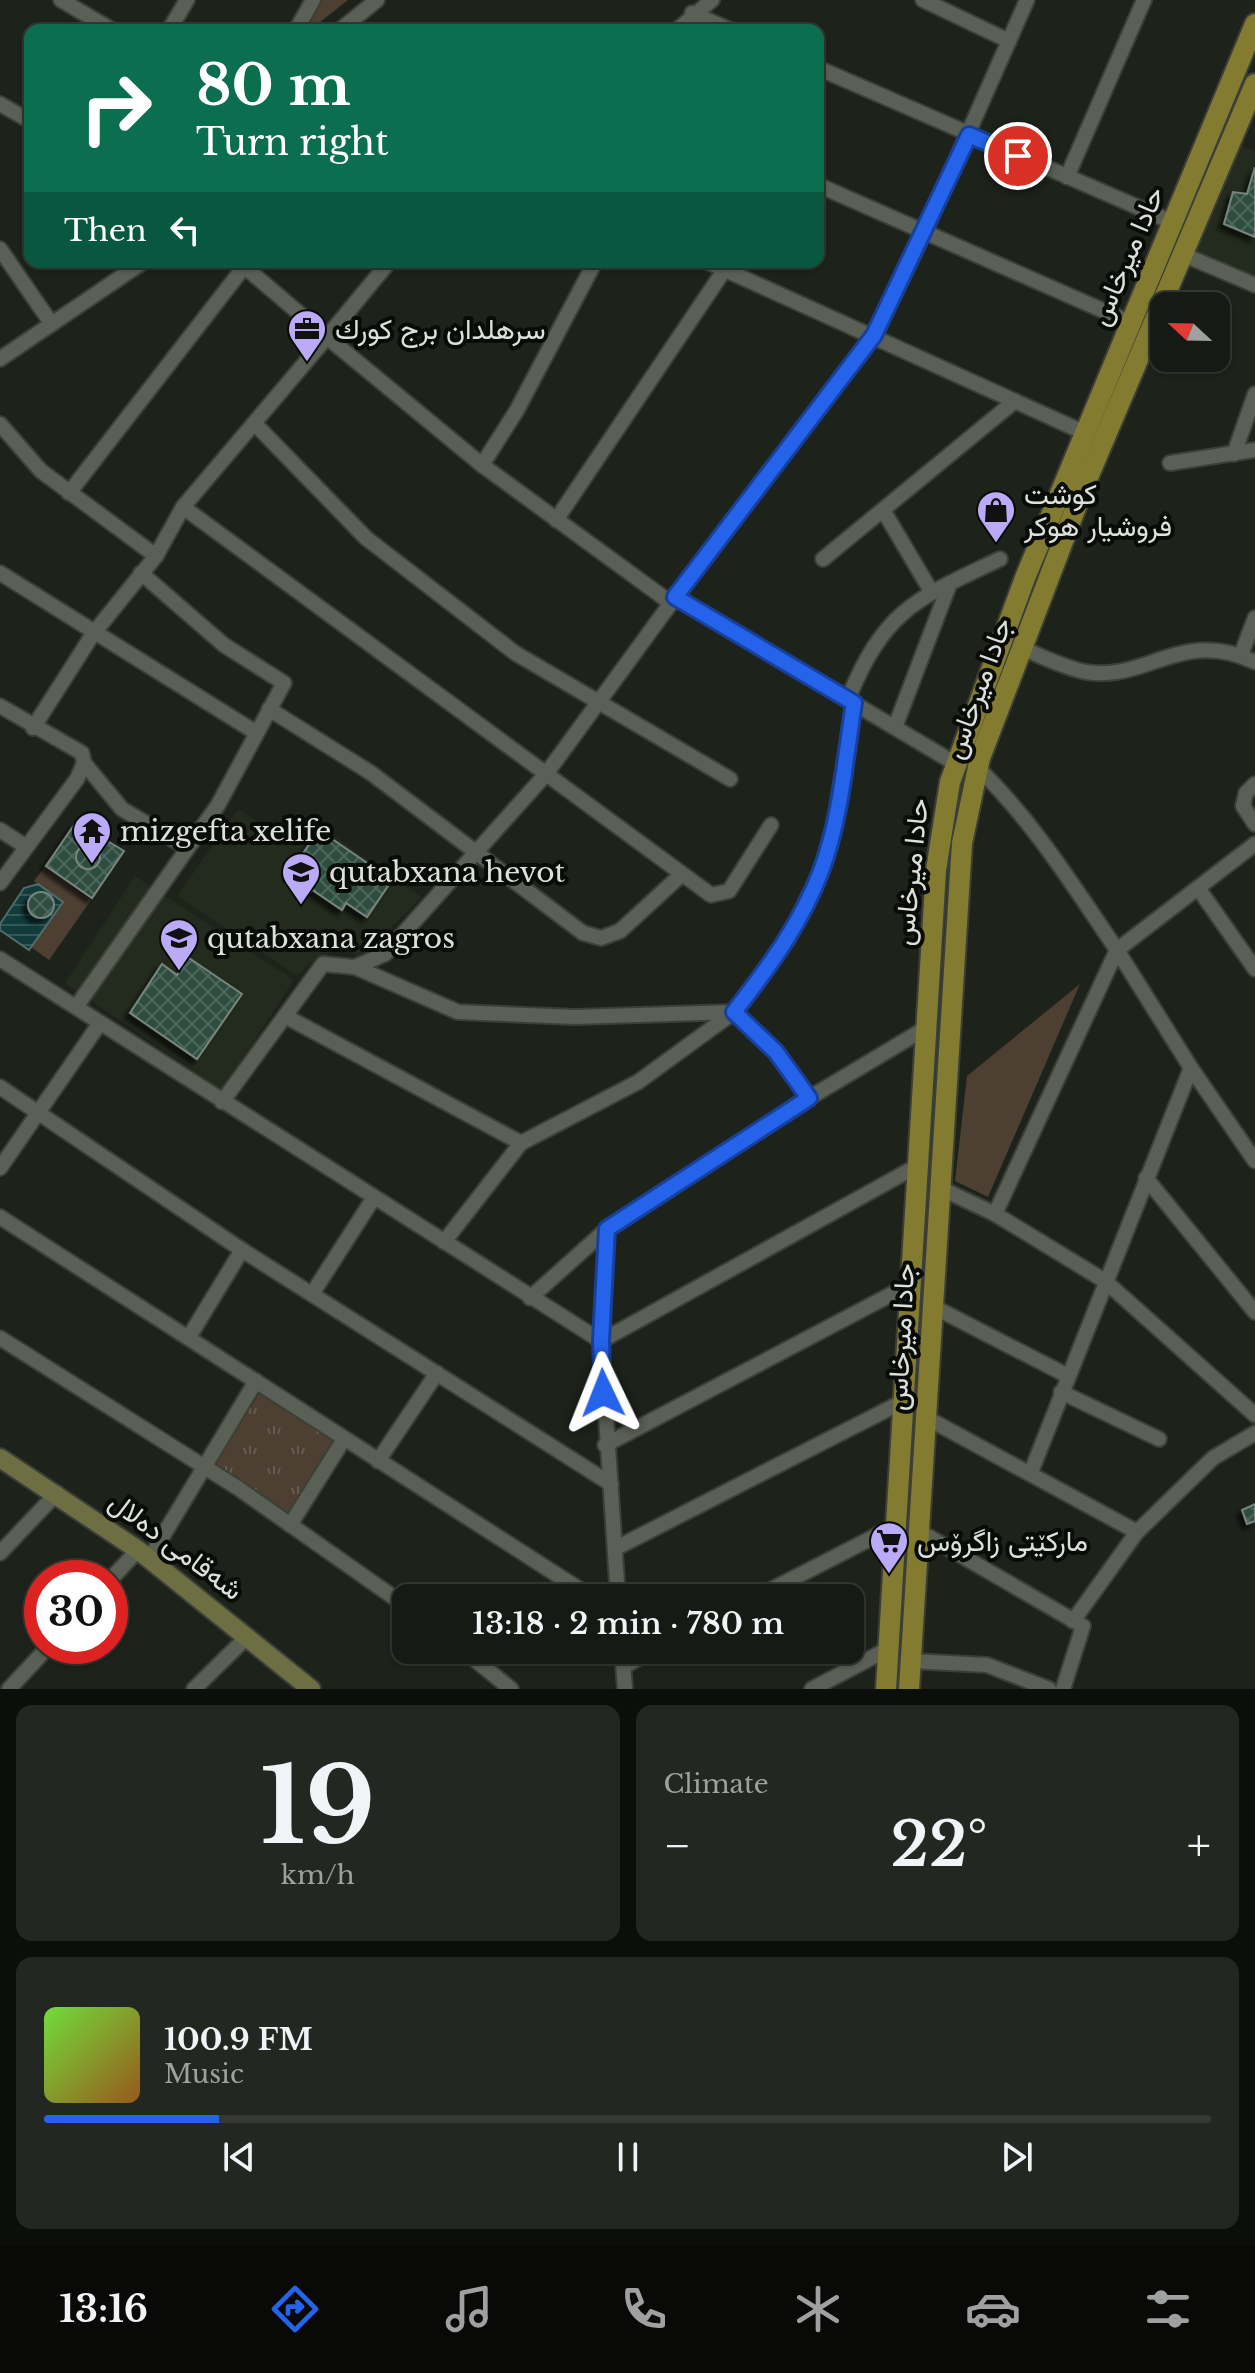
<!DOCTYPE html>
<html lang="en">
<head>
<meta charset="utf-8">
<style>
  body { margin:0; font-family:"Libre Baskerville",Vazirmatn,serif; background:#232722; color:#f1f3f6; height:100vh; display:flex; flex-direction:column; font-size:30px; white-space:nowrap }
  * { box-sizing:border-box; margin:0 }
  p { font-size:26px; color:#9ea1a0 }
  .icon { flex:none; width:44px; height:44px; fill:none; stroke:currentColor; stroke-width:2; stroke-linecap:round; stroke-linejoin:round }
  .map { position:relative; height:1689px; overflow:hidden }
  .drawer { display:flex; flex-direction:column; gap:16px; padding:16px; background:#0c0e0b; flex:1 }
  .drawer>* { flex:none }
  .guide { position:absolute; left:24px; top:24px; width:800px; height:244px; border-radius:16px; box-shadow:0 2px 6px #0004,0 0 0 2px #353834; background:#0b6e4f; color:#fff; overflow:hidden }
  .needle { width:52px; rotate:292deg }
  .tools { position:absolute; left:1150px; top:292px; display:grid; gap:16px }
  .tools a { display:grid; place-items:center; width:80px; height:80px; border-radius:16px; background:#161a14; box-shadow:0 2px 6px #0004,0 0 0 2px #353834; font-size:40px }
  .speed { position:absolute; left:24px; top:1560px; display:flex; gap:16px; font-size:40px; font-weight:700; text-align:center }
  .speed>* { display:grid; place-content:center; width:104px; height:104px; border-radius:50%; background:#161a14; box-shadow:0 2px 6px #0004,0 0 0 2px #353834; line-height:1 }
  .speed .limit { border:12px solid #d22; background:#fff; color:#111 }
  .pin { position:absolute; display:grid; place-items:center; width:68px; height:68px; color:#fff; margin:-34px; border:4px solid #fff; border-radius:50%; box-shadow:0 2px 8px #0007 }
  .me { position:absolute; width:88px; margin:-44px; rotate:358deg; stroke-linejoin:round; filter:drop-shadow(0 0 6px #0008) }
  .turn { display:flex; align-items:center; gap:28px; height:168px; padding:0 40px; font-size:36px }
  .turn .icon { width:104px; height:104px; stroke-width:2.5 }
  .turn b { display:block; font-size:56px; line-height:68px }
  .then { display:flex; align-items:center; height:76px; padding:0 40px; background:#0003; gap:16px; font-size:30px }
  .big { font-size:60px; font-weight:600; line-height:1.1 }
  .drawer .tile { flex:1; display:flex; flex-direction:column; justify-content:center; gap:12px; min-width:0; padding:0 28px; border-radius:16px; background:#232722 }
  .drawer .dial { align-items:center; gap:0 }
  .dial b { font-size:104px; line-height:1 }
  .song { display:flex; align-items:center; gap:24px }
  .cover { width:96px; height:96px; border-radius:12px; background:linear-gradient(135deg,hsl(100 70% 55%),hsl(30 70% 35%)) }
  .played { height:8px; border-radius:4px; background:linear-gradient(90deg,#2563eb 15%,#353834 15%) }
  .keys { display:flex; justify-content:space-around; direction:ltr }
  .heat { display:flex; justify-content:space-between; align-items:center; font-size:44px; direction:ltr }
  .drawer .tiles { flex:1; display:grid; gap:16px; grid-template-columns:1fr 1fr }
  .tile:last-child { grid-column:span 2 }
  .trip { position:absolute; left:392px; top:1584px; width:472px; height:80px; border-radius:16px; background:#161a14; box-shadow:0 2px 6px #0004,0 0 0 2px #353834; font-weight:600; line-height:80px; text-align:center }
  .menu { display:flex; height:128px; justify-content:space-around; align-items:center; background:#090a08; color:#9ea1a0 }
  .menu .icon { width:56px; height:56px }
  .menu .selected { color:#2563eb }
  .menu b { font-size:36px; color:#f1f3f6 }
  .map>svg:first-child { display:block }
</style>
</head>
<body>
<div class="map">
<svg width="1255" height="1689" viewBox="0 0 1255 1689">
  <defs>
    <pattern id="grass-tufts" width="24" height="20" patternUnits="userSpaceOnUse" patternTransform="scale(2)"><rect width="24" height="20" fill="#4d4033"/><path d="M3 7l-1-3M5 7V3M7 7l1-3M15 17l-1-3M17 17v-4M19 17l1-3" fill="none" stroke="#665b50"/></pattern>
    <pattern id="water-rules" width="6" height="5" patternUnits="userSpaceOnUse" patternTransform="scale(2)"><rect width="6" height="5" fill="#123b3b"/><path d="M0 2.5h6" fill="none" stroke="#345757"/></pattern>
    <pattern id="building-cross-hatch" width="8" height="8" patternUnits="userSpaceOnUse" patternTransform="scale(2)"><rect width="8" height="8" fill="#2e4e41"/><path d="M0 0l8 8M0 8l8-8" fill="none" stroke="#4c675c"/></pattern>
    <filter id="shadow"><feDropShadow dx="-5" dy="5" stdDeviation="2" flood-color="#0009"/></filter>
  </defs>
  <rect width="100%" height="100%" fill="#1d221a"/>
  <g fill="#222b1d">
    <polygon points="1240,145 1255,151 1255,281 1193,255"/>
    <polygon points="238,809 279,836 298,811 422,897 359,959 345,946 315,960 297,976 177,896"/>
    <polygon points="135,876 294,980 222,1090 65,983"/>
  </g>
  <g fill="url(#grass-tufts)">
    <polygon points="320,0 348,0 310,30 302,30"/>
    <polygon points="262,1389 343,1445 292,1518 214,1465"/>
  </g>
  <g fill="#4d4033">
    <polygon points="45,867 91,900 49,960 31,947 63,903 34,881"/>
    <polygon points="1080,984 988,1197 955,1181 967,1076"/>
  </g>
  <polygon fill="url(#water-rules)" stroke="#4f6d6b" stroke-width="2" points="38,884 63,902 29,950 0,930 0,924 24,888"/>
  <g fill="url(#building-cross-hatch)" stroke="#78857f" stroke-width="2" filter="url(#shadow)">
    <polygon points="1255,167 1255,237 1224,224 1233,192 1247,194"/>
    <polygon points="76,822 124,851 92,898 46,866"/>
    <polygon points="319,830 392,880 367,917 346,903 342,910 289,874"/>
    <circle cx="88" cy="857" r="12"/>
    <circle cx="41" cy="905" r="13"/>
    <polygon points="189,958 242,994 197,1059 130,1013 162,964 177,975"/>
    <polygon points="1255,1504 1255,1521 1247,1524 1242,1510"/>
  </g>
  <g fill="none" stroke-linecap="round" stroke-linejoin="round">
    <defs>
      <g id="street">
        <polyline points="61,0 112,30"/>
        <polyline points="923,0 1009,41"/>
        <polyline points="692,13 730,30"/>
        <polyline points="169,30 187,0"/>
        <polyline points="296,30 313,0"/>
        <polyline points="340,30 377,0"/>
        <polyline points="677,30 712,0"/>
        <polyline points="818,68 1172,222"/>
        <polyline points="0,104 30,121"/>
        <polyline points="1067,177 1144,0"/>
        <polyline points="818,185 1129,322"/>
        <polyline points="0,249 51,323"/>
        <polyline points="1182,254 1255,285"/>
        <polyline points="239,262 327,337 389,262"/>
        <polyline points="708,262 1083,432"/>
        <polyline points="0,359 143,262"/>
        <polyline points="0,424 41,471 156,556"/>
        <polyline points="255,424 366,538 515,653 730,779"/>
        <polyline points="1234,454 1255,394"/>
        <polyline points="1170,463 1255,450"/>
        <polyline points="482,465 517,410 595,262"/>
        <polyline points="69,493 244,267"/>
        <polyline points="183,507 711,895 729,891 771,825"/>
        <polyline points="883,510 931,591"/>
        <polyline points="556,520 725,269"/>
        <polyline points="823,559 1015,401"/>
        <polyline points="0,573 255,732"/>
        <polyline points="675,597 956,764"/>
        <path d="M1021 648C1042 656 1064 668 1086 672 1147 682 1182 627 1255 662"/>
        <polyline points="1241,655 1255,618"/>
        <path d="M848 699C885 609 916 599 1000 559"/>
        <polyline points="0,706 82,753 84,763 77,779 0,883"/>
        <polyline points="269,709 371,773 583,933 601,938 620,931 681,875"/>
        <polyline points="895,727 950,583"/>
        <polyline points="33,728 93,634 156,556 183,507 327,337 482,465 671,603"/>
        <polyline points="84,763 122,809 186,847"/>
        <path d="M978 768C1033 821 1074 887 1117 950L1255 844"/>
        <polyline points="1255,784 1246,793 1243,806 1255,824"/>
        <polyline points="0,830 25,846"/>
        <polyline points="1198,888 1255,969"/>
        <polyline points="0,959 601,1341 917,1166"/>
        <polyline points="355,967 458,1012 575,1017 734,1012 776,1052 809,1098"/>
        <polyline points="76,1007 218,805 284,683 224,645 141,573"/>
        <polyline points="285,1016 521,1143"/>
        <polyline points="0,1087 242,1250 611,1484"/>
        <polyline points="222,1102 323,964 355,967 385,954 546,774 671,603 874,335 924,233 1027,0"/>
        <polyline points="0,1168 100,1023"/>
        <polyline points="1146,1178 1255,1312"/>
        <polyline points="938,1187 995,1214 1105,1281 1255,1415"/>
        <polyline points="995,1214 1117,950 1191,1068 1255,1161"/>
        <polyline points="0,1217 593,1598"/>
        <polyline points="444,1242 521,1143 638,1082 734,1012 757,983 788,939 821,871 834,826 854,703"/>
        <polyline points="312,1294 373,1199"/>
        <polyline points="530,1298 607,1229"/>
        <polyline points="930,1305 1068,1376"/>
        <polyline points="189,1337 242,1250"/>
        <polyline points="0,1338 238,1488 406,1606"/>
        <polyline points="1061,1392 1159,1439"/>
        <polyline points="925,1417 1137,1532"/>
        <polyline points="605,1445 909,1285"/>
        <polyline points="378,1461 437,1373"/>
        <polyline points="1031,1472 1191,1068"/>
        <polyline points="290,1525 344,1439"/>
        <polyline points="917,1530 1083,1626 1063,1689"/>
        <polyline points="616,1548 902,1402"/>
        <polyline points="0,1553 57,1493"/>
        <polyline points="149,1559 256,1381"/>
        <polyline points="110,1580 138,1550"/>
        <polyline points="618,1598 601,1341 607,1229 809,1098 926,1028"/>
        <polyline points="755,1598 895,1526"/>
        <polyline points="1073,1621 1137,1532 1213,1458 1255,1433"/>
        <polyline points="463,1650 511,1689"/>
        <polyline points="622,1650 625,1689"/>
        <polyline points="910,1661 987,1665 1049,1689"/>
        <polyline points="624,1666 654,1650"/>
        <polyline points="9,1689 49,1646"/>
        <polyline points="194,1689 248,1636"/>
        <polyline points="812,1689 888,1649"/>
      </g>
      <polyline id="secondary" points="0,1458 138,1550 311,1689"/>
      <g id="primary">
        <polyline points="886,1689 936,870 950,782 1025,578 1255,24"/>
        <polyline points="909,1689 962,843 980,758 1083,489 1255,84"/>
      </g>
    </defs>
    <use href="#street" stroke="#3b3f38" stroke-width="18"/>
    <use href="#secondary" stroke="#3b3f38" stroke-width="22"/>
    <use href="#primary" stroke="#3b3f38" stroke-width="24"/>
    <use href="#street" stroke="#5a6056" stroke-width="14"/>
    <use href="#secondary" stroke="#6e6e43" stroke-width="18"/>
    <use href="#primary" stroke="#837c30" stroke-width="20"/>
  </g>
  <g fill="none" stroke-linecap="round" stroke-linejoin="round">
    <defs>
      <path id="route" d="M603 1393 601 1341 607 1229 809 1098 776 1052 734 1012C768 968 801 924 821 871 841 818 845 759 854 703L675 597 874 335 969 135 1018 156"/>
    </defs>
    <use href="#route" stroke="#184099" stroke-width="20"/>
    <use href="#route" stroke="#2563eb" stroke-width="14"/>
  </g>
  <defs>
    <symbol id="office-pin" viewBox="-11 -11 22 30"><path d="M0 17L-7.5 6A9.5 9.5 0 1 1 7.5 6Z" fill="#baaaf7" stroke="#090b07"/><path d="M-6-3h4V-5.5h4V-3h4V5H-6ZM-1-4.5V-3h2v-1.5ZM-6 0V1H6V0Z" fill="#111"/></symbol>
    <symbol id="shop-pin" viewBox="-11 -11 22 30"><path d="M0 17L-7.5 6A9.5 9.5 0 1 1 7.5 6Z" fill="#baaaf7" stroke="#090b07"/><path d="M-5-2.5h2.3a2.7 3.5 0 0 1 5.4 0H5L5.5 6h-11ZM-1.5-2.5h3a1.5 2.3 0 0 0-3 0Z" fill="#111"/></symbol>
    <symbol id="temple-pin" viewBox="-11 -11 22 30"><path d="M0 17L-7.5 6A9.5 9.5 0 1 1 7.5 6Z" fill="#baaaf7" stroke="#090b07"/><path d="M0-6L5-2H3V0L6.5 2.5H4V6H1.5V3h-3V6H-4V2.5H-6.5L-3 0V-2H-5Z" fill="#111"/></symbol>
    <symbol id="school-pin" viewBox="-11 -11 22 30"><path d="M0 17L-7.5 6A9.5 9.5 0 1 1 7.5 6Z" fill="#baaaf7" stroke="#090b07"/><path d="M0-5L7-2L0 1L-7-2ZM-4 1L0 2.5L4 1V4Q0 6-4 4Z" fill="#111"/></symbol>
    <symbol id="supermarket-pin" viewBox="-11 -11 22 30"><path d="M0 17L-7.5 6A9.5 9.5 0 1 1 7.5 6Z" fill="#baaaf7" stroke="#090b07"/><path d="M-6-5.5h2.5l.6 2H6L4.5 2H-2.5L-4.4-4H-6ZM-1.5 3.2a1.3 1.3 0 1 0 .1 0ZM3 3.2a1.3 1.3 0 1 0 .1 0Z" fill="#111"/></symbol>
  </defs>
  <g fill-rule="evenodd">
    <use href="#office-pin" x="285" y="307" width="44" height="60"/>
    <use href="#shop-pin" x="974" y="488" width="44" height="60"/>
    <use href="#temple-pin" x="70" y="809" width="44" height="60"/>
    <use href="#school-pin" x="279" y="850" width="44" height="60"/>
    <use href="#school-pin" x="157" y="916" width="44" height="60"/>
    <use href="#supermarket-pin" x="867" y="1519" width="44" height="60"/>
  </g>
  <g text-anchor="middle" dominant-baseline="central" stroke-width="8" stroke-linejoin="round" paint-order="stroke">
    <g font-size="28" fill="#dee1db" stroke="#090b07">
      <text transform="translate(1127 256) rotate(-67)">حادا ميرخاس</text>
      <text transform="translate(978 688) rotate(-70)">جادا ميرخاس</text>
      <text transform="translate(911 872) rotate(-84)">حادا ميرخاس</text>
      <text transform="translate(901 1337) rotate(-87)">جادا ميرخاس</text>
      <text transform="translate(176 1546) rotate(37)">شەقامی دەلال</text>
    </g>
    <g font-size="28" fill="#dee1db" stroke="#090b07" text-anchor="start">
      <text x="335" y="329">سرهلدان برج كورك</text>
      <text x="1024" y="494">كوشت<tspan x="1024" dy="32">فروشيار هوكر</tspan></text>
      <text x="120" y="831">mizgefta xelife</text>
      <text x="329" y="872">qutabxana hevot</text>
      <text x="207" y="938">qutabxana zagros</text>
      <text x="917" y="1541">مارکێتی زاگرۆس</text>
    </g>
  </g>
</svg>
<div class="tools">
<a><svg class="needle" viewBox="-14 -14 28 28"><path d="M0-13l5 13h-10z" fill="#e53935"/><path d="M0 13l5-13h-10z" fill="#9ea1a0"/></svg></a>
</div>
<div class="speed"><div class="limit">30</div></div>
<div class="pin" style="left:1018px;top:156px;background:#d93025"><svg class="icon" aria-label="arrive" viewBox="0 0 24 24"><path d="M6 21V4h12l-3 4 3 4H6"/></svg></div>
<svg class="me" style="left:603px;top:1393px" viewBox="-20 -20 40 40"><path d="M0-17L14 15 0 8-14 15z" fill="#2563eb" stroke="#fff" stroke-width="4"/></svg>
<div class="trip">13:18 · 2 min · 780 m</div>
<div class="guide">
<div class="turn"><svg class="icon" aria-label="right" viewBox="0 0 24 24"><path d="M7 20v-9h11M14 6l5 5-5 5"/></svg><div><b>80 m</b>Turn right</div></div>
<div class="then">Then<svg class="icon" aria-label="left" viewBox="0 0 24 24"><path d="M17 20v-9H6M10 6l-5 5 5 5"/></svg></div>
</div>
</div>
<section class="drawer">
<div class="tiles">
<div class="tile dial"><b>19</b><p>km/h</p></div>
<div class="tile"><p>Climate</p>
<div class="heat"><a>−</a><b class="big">22°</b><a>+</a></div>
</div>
<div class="tile">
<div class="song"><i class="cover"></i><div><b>100.9 FM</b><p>Music</p></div></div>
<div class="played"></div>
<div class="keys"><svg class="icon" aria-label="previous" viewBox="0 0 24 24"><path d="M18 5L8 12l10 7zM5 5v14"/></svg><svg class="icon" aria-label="pause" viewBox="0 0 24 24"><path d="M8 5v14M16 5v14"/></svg><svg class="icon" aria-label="next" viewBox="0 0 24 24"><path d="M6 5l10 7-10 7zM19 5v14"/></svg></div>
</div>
</div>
</section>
<nav class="menu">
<b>13:16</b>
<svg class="icon selected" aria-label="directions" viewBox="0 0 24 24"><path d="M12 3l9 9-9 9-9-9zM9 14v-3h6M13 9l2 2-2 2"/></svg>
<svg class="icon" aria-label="music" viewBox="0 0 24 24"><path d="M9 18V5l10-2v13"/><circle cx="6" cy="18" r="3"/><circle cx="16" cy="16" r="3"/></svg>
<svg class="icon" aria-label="phone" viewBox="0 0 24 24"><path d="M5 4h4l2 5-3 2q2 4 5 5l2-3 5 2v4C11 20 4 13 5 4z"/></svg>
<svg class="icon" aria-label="climate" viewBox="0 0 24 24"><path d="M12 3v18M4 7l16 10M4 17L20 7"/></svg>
<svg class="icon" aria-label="car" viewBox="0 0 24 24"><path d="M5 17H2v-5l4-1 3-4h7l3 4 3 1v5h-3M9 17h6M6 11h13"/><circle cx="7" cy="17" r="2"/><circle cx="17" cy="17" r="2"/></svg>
<svg class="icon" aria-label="filters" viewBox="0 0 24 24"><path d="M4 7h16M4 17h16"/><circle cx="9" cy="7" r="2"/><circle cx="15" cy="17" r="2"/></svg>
</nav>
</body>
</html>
